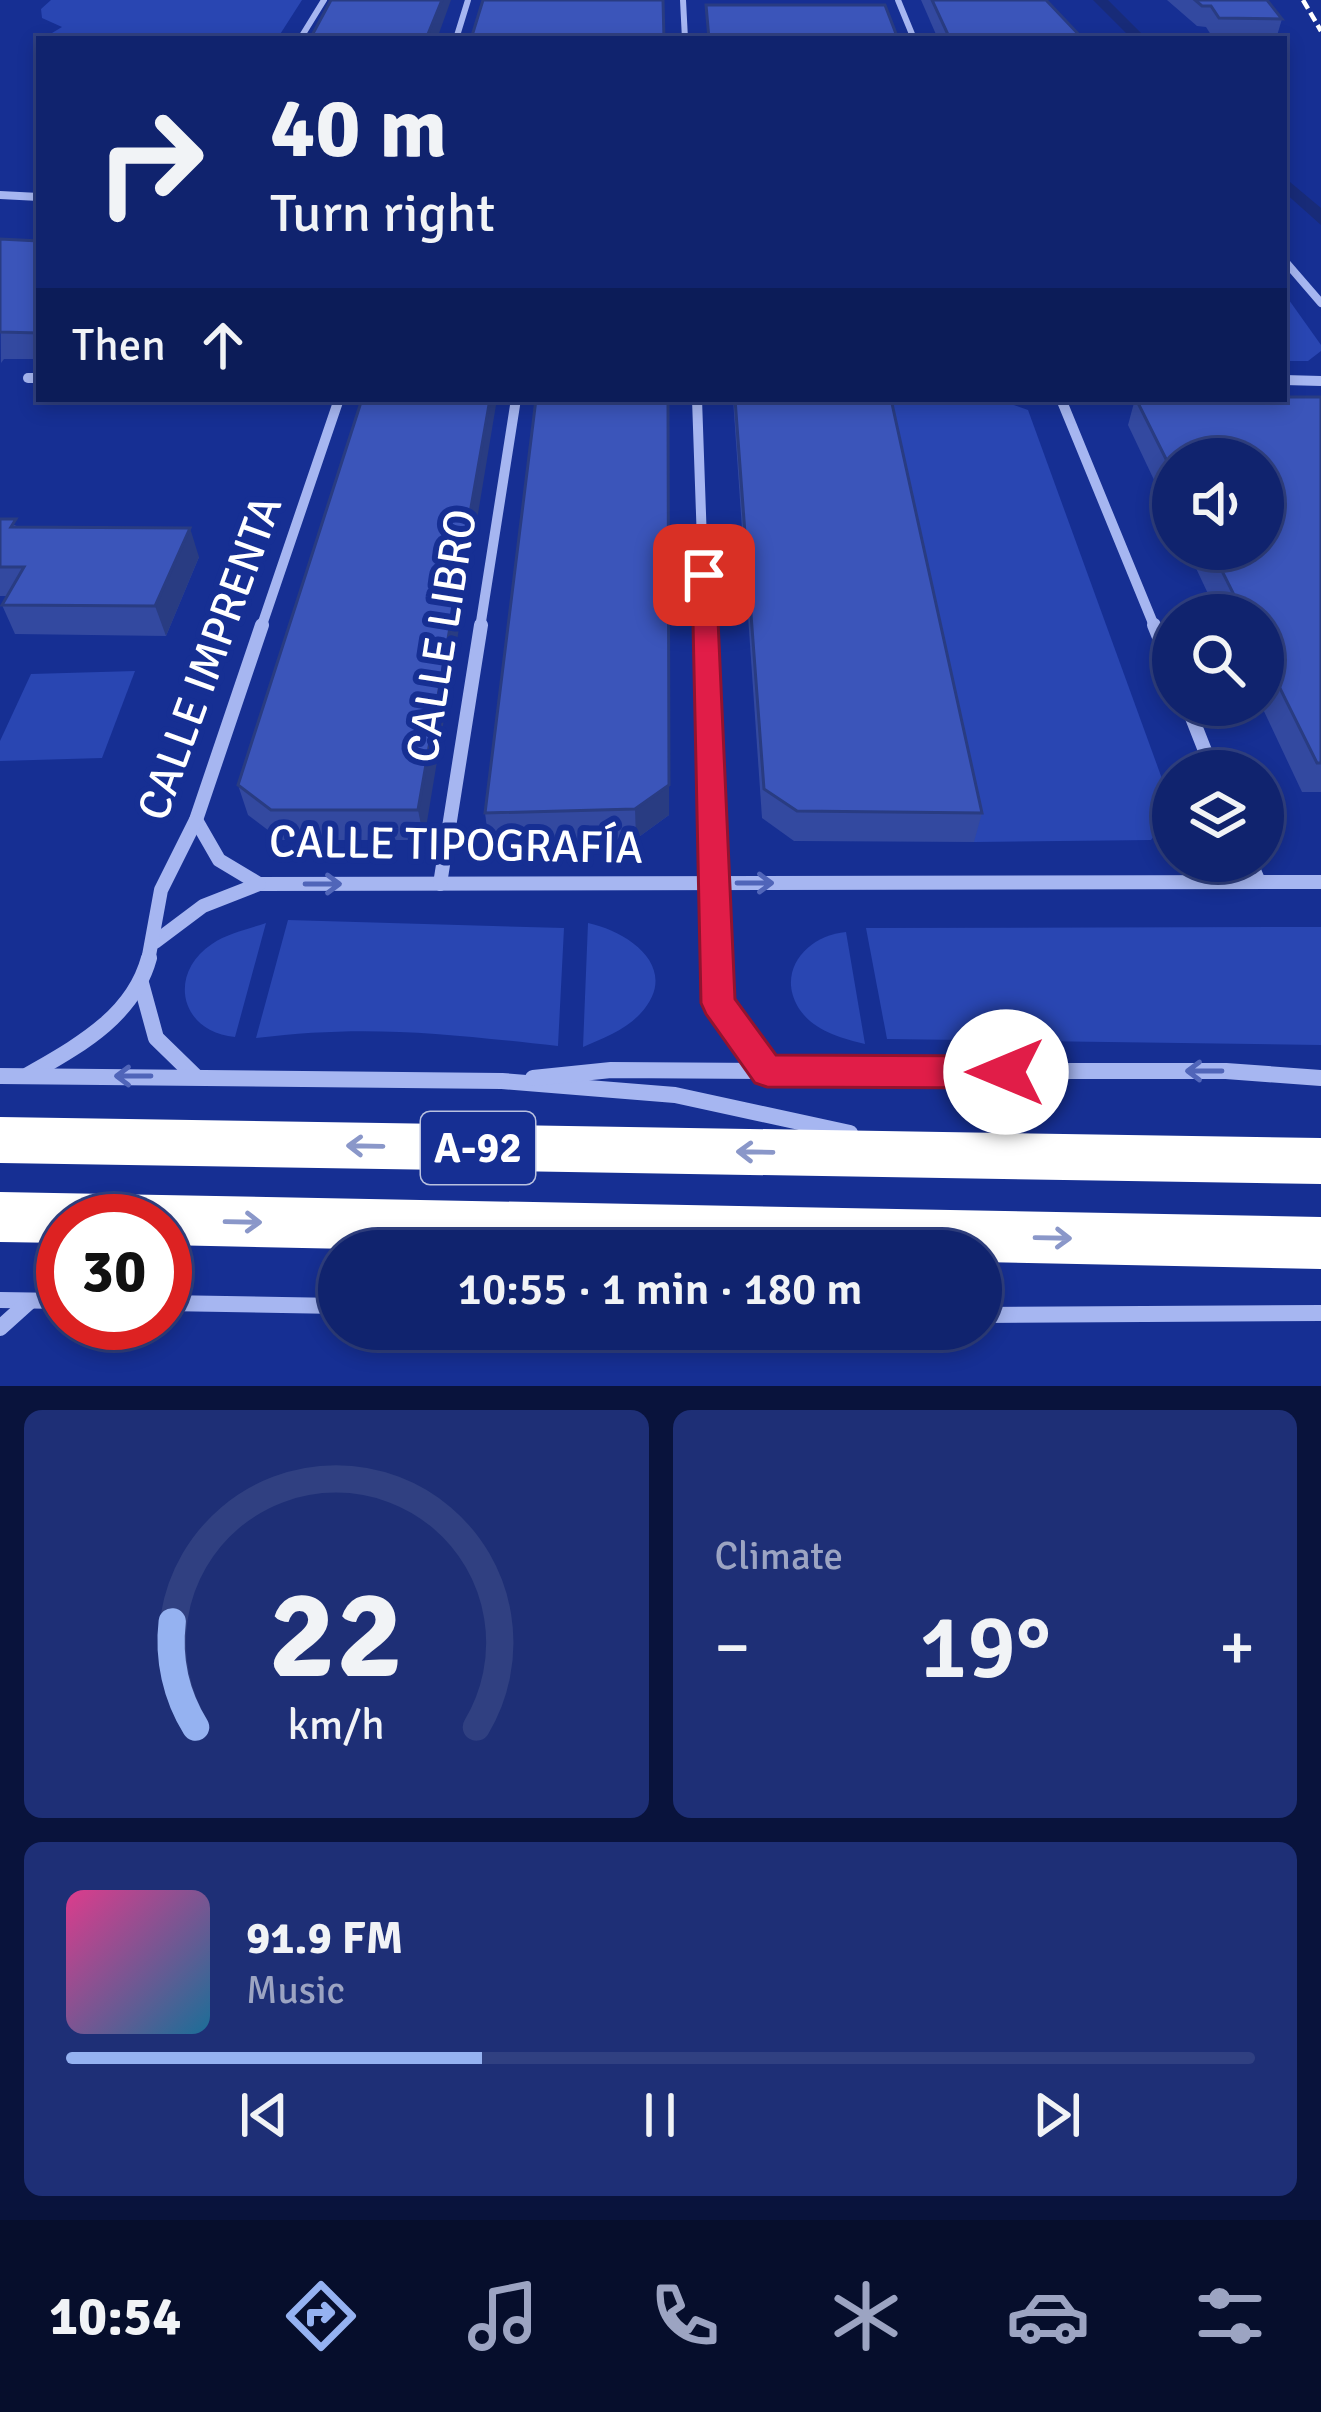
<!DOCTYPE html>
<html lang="en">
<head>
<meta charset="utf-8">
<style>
  body { margin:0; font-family:Signika,sans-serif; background:#1e2f76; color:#f1f3f6; height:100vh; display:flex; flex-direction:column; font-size:45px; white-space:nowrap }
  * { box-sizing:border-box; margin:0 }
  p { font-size:39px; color:#9ca4c2 }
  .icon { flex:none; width:66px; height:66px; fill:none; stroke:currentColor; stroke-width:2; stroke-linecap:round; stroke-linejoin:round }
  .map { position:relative; height:1386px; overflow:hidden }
  .side { display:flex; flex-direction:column; gap:24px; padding:24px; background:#09133c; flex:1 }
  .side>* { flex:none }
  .banner { position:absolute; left:36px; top:36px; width:1251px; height:366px; border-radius:0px; box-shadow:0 6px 18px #0003,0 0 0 3px #304081; background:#10236e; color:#f1f3f6; overflow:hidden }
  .buttons { position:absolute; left:1152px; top:438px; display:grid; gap:24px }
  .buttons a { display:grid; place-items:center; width:132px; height:132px; border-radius:50%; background:#10236e; box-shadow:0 6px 18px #0003,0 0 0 3px #304081; font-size:60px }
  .speed { position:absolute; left:36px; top:1194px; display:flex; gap:24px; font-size:60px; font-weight:700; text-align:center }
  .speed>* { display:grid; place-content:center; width:156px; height:156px; border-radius:50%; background:#10236e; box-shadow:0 6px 18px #0003,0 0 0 3px #304081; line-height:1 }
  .speed .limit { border:18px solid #d22; background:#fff; color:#111 }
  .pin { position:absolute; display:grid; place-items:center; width:102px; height:102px; color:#fff; margin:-51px; border-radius:24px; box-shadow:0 6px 18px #0006 }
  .me { position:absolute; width:132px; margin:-66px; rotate:270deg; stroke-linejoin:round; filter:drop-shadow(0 0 9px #0008) }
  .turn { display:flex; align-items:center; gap:42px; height:252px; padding:0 36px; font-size:54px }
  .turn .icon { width:156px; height:156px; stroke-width:2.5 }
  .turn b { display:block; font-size:84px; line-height:102px }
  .then { display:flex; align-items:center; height:114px; padding:0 36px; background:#0003; gap:24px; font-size:45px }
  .big { font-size:90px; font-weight:600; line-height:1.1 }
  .side .card { flex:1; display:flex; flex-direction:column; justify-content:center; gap:18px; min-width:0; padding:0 42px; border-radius:18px; background:#1e2f76 }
  .side .dial { align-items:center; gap:0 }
  .dial svg { height:312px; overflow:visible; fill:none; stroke:#304081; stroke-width:7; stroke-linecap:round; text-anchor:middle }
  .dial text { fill:#f1f3f6; stroke:none }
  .song { display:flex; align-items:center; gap:36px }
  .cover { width:144px; height:144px; border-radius:18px; background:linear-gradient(135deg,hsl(330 70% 55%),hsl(200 70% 35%)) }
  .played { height:12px; border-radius:6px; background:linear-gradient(90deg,#95b2f1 35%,#304081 35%) }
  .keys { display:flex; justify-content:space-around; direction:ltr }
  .heat { display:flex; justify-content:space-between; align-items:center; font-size:66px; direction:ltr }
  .side .tiles { flex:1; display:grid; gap:24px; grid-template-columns:1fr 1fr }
  .card:last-child { grid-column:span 2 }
  .trip { position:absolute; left:318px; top:1230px; width:684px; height:120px; border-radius:60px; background:#10236e; box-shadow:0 6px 18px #0003,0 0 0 3px #304081; font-weight:600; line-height:120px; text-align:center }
  .dock { display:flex; height:192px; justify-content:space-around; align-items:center; background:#060e2c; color:#9ca4c2 }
  .dock .icon { width:84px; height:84px }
  .dock .active { color:#95b2f1 }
  .dock b { font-size:54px; color:#f1f3f6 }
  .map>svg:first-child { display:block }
</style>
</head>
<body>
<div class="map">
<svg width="1321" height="1386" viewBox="0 0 1321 1386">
  <rect width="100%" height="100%" fill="#162f93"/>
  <g fill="#2946b2">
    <polygon points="51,0 302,0 277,39 42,39 62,27 42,18 41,9"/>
    <polygon points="1284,293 1321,345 1321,351 1308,361 1284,361"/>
    <polygon points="881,399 997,399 1028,410 1173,809 1151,840 974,842"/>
    <polygon points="135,671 102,758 0,761 0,741 31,674"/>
    <path d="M288 920 564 928 558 1046C447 1034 368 1024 256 1038Z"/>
    <path d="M266 923 235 1037C180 1032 167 974 212 944 228 933 249 929 266 923Z"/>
    <path d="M588 923C630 932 682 969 640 1014 625 1030 604 1038 583 1047Z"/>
    <polygon points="1321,927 1321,1045 887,1039 866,928"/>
    <path d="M846 932 865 1044C840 1038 812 1030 798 1007 776 969 809 935 846 932Z"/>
  </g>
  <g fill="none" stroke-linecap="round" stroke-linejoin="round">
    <g fill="#182b78" fill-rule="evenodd">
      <polygon points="1093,0 1108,0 1147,39 1132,39"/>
      <polygon points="1284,177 1321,208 1321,225 1284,192"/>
    </g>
    <g stroke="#a6b6f1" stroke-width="6">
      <polyline points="683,0 685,39"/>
      <polyline points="898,0 914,39"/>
      <polyline points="300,39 324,0"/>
      <polyline points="456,39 468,0"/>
    </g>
    <g stroke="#a6b6f1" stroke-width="8">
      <polyline points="0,195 39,197"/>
      <polyline points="1284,260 1321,303"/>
    </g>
    <g stroke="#a6b6f1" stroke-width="10">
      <polyline points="28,378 39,378"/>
      <polyline points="1284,380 1321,381"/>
      <polyline points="697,399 705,628"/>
      <polyline points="1061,399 1155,628"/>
      <polyline points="261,628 339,399"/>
      <polyline points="480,628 516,399"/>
    </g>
    <g stroke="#a6b6f1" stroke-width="14">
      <polyline points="705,625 717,961"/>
      <polyline points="1154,625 1173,672"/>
      <polyline points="1187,705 1213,771"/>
      <polyline points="196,820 219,860 259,884 1321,882"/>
      <polyline points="1250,861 1259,882"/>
      <polyline points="440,884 481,625"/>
      <polyline points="155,942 203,906 259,884"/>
      <polyline points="148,961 161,890 196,820 262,625"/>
    </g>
    <g stroke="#a6b6f1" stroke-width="16">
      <polyline points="716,958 718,1003 767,1071 1226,1071 1321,1078"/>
      <polyline points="141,983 156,1038 195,1076"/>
      <path d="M28 1075C78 1046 133 1017 149 958"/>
      <polyline points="0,1076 502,1081 675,1095 850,1133"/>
      <polyline points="533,1078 611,1070 767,1071"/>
      <polyline points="0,1300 63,1301"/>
      <polyline points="165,1303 339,1306"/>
      <polyline points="981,1315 1321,1313"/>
      <polyline points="0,1328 30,1301"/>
    </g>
    <g fill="#fff" fill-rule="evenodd">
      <polygon points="0,1117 1321,1138 1321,1184 0,1163"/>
      <polygon points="0,1192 1321,1217 1321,1269 981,1262 981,1251 448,1251 165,1245 165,1221 63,1221 63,1243 0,1242"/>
    </g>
    <polyline stroke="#fff" stroke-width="4.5" stroke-dasharray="10 4.5" stroke-linecap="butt" points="1303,0 1321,31"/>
  </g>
  <g fill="#3349a0">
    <polygon points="921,0 1046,0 1083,39 938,39"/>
    <polygon points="1167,0 1267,0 1282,19 1276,39 1213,38 1206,27 1197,26"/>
    <polygon points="0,239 39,241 39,359 4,359 1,363"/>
    <polygon points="1321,397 1321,792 1302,792 1261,705 1263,705 1263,615 1218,615 1187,549 1263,549 1173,459 1173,520 1128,425 1135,399 1284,399"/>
    <polygon points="362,399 424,840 281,840 248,815 238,785"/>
    <polygon points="536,399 669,815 636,839 489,843 485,813"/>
    <polygon points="733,399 891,399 982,813 974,842 794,841 762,818"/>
    <polygon points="0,519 19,527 199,557 166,636 15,634 2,605 7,596 0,596"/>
  </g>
  <g fill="#293c82">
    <polygon points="442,0 451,0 437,39 426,39"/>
    <polygon points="490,399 497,399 424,840 418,810"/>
    <polygon points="190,528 199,557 166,636 155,606"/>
    <polygon points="669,785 669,815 636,839 635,809"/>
  </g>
  <g fill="#3b55ba" stroke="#293c82" stroke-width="3">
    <polygon points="331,0 442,0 426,39 310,39"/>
    <polygon points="483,0 663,0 664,39 471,39"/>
    <polygon points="932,0 1046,0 1083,39 950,39"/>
    <polygon points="1195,0 1267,0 1282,19 1219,18 1211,6 1202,6"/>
    <polygon points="706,5 885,5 898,39 709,39"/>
    <polygon points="0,239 39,241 39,333 0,332"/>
    <polygon points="1284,397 1321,397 1321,763 1317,763 1263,654 1263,615 1244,615 1211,549 1263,549 1263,459 1173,459 1173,473 1136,399 1284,399"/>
    <polygon points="362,399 490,399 418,810 271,810 238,785"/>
    <polygon points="536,399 668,399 669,785 635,809 485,813"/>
    <polygon points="735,399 891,399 982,813 797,811 764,789"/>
    <polygon points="0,519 16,519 11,527 190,528 155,606 2,605 24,567 0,567"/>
  </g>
  <defs><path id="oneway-shaft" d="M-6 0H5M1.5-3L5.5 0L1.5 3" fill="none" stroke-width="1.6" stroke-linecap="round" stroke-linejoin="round" transform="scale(3)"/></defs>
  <g stroke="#5065b9">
    <use href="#oneway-shaft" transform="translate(755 883)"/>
    <use href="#oneway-shaft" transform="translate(323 884)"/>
    <use href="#oneway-shaft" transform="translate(1204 1071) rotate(180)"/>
    <use href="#oneway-shaft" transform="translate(133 1076) rotate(-180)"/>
  </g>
  <g stroke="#8a97c9">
    <use href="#oneway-shaft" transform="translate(365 1146) rotate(-179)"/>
    <use href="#oneway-shaft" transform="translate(755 1152) rotate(-179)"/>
    <use href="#oneway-shaft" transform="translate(243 1222) rotate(1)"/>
    <use href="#oneway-shaft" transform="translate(1053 1238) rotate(1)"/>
  </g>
  <polygon fill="#e11d48" stroke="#92132f" stroke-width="3" points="704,567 716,575 735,999 776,1055 1006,1056 1019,1060 1024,1072 1019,1083 1006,1088 767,1087 755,1083 706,1014 701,1003 692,575"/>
  <g text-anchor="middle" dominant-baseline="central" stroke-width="12" stroke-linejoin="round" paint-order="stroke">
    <rect fill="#162f93" stroke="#b9c1df" stroke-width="3" x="421" y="1112" width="114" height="72" rx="9"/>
    <g font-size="42" font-weight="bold" fill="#fff">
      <text x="478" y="1148">A-92</text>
    </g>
    <g font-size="45" fill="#fff" stroke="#162f93">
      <text transform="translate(442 636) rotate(-81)">CALLE LIBRO</text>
      <text transform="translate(210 658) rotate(-70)">CALLE IMPRENTA</text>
      <text transform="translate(456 845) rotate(1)">CALLE TIPOGRAFÍA</text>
    </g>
  </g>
</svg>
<div class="buttons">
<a><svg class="icon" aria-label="sound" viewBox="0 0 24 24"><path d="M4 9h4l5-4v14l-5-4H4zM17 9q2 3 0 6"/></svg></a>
<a><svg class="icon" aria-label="search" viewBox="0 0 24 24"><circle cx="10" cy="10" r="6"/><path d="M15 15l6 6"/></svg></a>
<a><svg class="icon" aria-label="layers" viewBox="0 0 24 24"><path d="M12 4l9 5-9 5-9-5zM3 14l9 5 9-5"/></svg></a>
</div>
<div class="speed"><div class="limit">30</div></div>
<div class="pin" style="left:704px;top:575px;background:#d93025"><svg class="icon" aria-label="arrive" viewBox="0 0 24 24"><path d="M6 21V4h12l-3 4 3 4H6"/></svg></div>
<svg class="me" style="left:1006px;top:1072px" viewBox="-20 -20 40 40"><circle r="19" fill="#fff"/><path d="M0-13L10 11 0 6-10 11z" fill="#e11d48"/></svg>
<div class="trip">10:55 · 1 min · 180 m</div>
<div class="banner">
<div class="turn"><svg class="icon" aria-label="right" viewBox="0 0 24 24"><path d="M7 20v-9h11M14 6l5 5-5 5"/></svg><div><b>40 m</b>Turn right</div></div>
<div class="then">Then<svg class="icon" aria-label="ahead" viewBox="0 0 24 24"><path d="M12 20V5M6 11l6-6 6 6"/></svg></div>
</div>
</div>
<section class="side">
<div class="tiles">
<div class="card dial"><svg viewBox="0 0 100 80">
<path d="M14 69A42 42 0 1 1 86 69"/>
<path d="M14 69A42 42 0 0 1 8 42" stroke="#95b2f1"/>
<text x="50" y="56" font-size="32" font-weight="700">22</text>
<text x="50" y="72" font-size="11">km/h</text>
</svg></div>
<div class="card"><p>Climate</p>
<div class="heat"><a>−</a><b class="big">19°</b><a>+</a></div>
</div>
<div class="card">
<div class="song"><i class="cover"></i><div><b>91.9 FM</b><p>Music</p></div></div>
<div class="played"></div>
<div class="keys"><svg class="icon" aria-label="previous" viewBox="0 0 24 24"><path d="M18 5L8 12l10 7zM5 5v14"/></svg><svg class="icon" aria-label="pause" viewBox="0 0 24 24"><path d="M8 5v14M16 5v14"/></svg><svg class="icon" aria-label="next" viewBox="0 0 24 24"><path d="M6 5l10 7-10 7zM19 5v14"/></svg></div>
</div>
</div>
</section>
<nav class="dock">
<b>10:54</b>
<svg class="icon active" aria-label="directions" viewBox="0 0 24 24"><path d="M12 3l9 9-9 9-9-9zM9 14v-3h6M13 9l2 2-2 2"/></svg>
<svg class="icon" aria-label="music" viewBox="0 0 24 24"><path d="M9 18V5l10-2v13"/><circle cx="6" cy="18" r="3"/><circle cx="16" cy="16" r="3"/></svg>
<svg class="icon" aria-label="phone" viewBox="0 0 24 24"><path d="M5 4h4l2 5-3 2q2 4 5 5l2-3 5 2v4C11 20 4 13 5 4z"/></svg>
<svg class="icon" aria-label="climate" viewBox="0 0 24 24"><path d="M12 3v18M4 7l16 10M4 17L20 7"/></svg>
<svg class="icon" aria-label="car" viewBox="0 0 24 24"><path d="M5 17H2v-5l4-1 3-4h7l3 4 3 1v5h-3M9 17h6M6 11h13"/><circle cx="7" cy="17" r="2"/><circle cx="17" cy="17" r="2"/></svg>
<svg class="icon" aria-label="filters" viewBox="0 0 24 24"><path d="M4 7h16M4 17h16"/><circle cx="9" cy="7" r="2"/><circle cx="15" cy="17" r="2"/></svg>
</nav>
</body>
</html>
